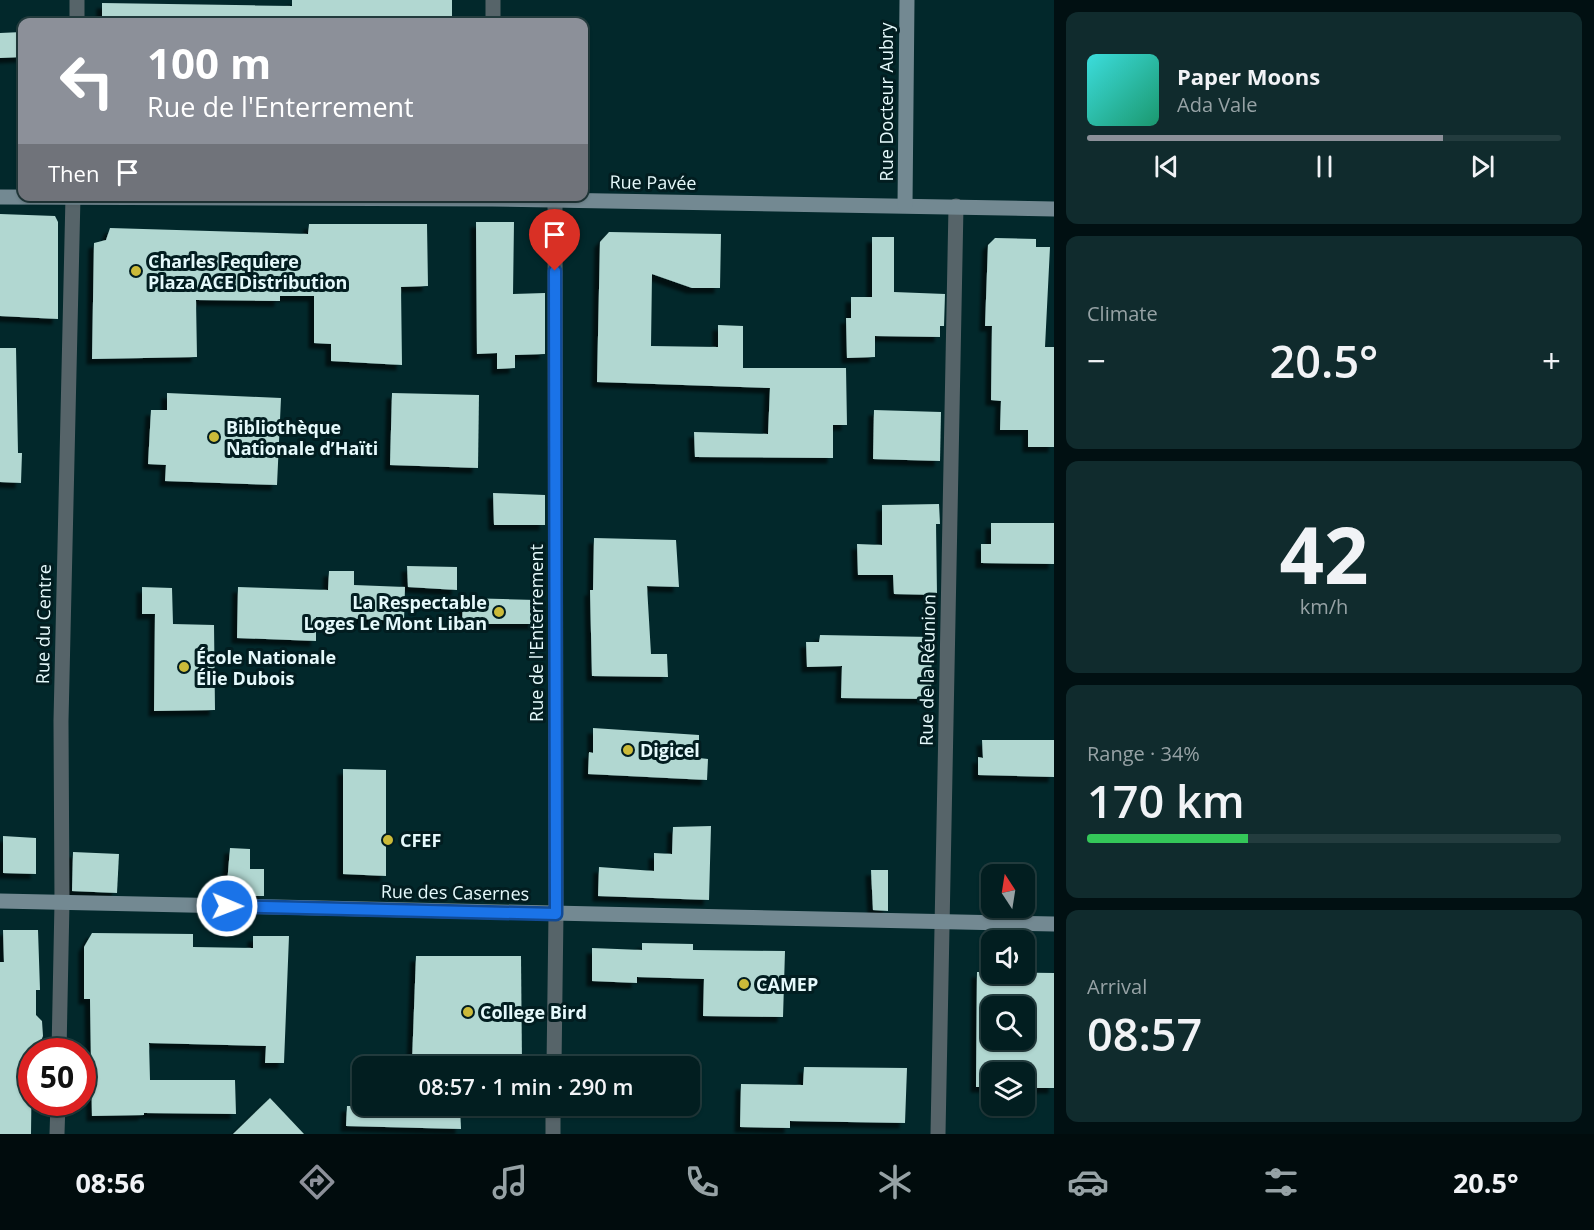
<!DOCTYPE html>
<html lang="en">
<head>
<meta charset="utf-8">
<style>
  body { margin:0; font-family:"Open Sans",sans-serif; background:#102b2d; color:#f1f3f6; height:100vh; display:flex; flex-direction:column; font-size:22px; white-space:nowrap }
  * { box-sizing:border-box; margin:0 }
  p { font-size:20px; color:#96a2a5 }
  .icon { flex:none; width:33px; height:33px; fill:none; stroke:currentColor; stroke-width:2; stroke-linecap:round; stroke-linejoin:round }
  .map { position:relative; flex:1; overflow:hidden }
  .drawer { display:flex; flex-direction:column; gap:12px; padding:12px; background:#011012; width:540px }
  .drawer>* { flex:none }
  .top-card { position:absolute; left:18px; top:18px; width:570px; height:183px; border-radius:12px; box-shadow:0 2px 4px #0004,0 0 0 2px #233c3e; background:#8c9099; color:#fff; overflow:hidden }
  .needle { width:39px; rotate:348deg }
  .controls { position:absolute; left:981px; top:864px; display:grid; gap:12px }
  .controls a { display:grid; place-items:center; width:54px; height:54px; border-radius:12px; background:#021e20; box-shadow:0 2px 4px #0004,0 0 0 2px #233c3e; font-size:30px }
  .speed { position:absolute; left:18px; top:1038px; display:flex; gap:12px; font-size:30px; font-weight:700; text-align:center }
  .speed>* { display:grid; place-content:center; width:78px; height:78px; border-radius:50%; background:#021e20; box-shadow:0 2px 4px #0004,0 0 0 2px #233c3e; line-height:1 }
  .speed .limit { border:9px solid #d22; background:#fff; color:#111 }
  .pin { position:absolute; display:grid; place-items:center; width:51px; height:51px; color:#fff; margin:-62px -26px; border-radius:50% 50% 50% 0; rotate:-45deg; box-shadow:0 0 6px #0007 }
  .pin .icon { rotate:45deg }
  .me { position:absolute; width:66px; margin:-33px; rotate:91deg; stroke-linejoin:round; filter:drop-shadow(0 0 4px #0008) }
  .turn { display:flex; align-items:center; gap:21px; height:126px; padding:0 30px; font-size:27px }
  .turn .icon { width:78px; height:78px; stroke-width:2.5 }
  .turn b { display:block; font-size:42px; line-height:51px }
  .then { display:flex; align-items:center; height:57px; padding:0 30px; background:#0003; gap:12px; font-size:22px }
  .big { font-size:45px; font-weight:600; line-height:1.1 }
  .drawer .card { flex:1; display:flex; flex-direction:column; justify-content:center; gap:9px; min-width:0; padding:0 21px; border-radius:12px; background:#102b2d }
  .drawer .dial { align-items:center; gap:0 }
  .dial b { font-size:78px; line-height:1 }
  .song { display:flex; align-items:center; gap:18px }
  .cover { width:72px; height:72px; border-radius:9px; background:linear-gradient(135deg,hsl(180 70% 55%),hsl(160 70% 35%)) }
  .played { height:6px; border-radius:3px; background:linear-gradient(90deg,#8c9099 75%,#233c3e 75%) }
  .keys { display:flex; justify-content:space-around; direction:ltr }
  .heat { display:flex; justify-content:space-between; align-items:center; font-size:33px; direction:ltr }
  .charge { height:9px; border-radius:4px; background:linear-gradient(90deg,#34c759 34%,#233c3e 0) }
  .trip { position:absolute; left:352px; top:1056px; width:348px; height:60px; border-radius:12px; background:#021e20; box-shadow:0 2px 4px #0004,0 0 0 2px #233c3e; font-weight:600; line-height:60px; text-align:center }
  .tabs { display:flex; height:96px; justify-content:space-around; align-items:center; background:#010c0d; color:#96a2a5 }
  .tabs .icon { width:42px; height:42px }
  .tabs .on { color:#8c9099 }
  .tabs b { font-size:27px; color:#f1f3f6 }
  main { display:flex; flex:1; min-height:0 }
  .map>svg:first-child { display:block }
</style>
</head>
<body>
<main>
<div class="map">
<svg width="1054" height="1134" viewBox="0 0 1054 1134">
  <defs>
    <filter id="shadow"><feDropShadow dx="-5.5" dy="5.5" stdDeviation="1.5" flood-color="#0009"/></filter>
  </defs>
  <rect width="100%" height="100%" fill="#02282b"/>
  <g fill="#b1d7d1" fill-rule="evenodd" filter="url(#shadow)">
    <polygon points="292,0 452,0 452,22 102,22 102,3 292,6"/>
    <polygon points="22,32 22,57 0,58 0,33"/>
    <polygon points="0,214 55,216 58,222 58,319 0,316"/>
    <polygon points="476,222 514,222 513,294 545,293 545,354 515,355 515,368 497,369 497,353 477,354"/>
    <polygon points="309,224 427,224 428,286 401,287 402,365 331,361 331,344 314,343 314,296 280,296 280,301 196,300 197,357 92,359 94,243 106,240 110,228 308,234"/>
    <polygon points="609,232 721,234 720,288 692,288 652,274 651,346 718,347 718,325 743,326 743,368 846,368 847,425 833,425 833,458 695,457 694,432 768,434 770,388 597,382 600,242"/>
    <polygon points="872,237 894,237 894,292 945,294 944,326 940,326 940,337 875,336 875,357 847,358 846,318 851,318 851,297 872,297"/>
    <polygon points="995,238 1036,239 1036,247 1050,247 1045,347 1054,347 1054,447 1028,447 1028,430 1000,430 1001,401 991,400 992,326 985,326 988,245"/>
    <polygon points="0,348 16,348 18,453 22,453 21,483 0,482"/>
    <polygon points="167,393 281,398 277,485 165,481 166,465 148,464 151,410 167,410"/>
    <polygon points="392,393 479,395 478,468 390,465"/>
    <polygon points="874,410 941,412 940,461 873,459"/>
    <polygon points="493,493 545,495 545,525 494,525"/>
    <polygon points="939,504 940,524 936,524 937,595 894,594 893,575 858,575 857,544 882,545 882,505"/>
    <polygon points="991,523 1054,523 1054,564 981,563 981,544 991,544"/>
    <polygon points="594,538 676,540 679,587 647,586 651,654 667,654 668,677 592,676 590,590 593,590"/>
    <polygon points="407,566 457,567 457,590 408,587"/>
    <polygon points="329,571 354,571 354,585 405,587 404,621 316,617 316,641 237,638 238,587 328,590"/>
    <polygon points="142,587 172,588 173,624 214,625 215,710 154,711 155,614 142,614"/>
    <polygon points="463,598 536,600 536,624 462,624"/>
    <polygon points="820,635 932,637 931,699 841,698 842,666 807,667 806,642 819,642"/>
    <polygon points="593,728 699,735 699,758 708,759 707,780 588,774 589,752 593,753"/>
    <polygon points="982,740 1054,740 1054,777 978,775 978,757 983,758"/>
    <polygon points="343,769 386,770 386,876 343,874"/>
    <polygon points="711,826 709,900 598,896 599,867 654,871 654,853 672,854 673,827"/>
    <polygon points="3,836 36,838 36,874 3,873"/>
    <polygon points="230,848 250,849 250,869 264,869 264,896 226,896"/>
    <polygon points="73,852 119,854 117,893 72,891"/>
    <polygon points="871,870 888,870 888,911 873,910"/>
    <polygon points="3,930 38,930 40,990 36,990 36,1015 42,1021 43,1036 39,1046 32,1052 31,1134 0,1134 0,962 4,962"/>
    <polygon points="92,933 193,934 193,947 253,948 253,936 289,936 284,1063 265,1063 266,1046 149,1043 150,1080 235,1080 236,1114 144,1113 144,1115 92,1116 90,999 84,999 84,947"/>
    <polygon points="642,943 693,944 693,950 785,951 783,1017 703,1016 704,979 637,977 637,983 592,981 592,948 642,950"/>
    <polygon points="416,956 521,956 522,1063 412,1062"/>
    <path d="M977 972 1054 973V1088H1024V1072H992V1087H976ZM992 1006H1024V1040H992Z"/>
    <polygon points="804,1067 907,1068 905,1123 790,1121 790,1128 740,1127 741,1084 803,1085"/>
    <polygon points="270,1098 304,1134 233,1134"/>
    <polygon points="347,1106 460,1106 461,1129 346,1126"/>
  </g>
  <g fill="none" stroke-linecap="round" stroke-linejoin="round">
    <g stroke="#566469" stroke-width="15">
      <polyline points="77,22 77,0"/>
      <polyline points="493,22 493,0"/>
      <polyline points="59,1052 62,902 61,721 73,196"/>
      <polyline points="554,1066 556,913 555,200"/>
      <polyline points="57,1134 58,1102"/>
      <polyline points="553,1134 553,1106"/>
      <polyline points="938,1134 956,206"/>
    </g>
    <g stroke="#738992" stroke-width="15">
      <polyline points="0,197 492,199 1054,209"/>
      <polyline points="905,205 907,0"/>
      <polyline points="0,901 1054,924"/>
    </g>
  </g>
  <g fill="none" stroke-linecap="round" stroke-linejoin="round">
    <defs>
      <polyline id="route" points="227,906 556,914 555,271"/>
    </defs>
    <use href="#route" stroke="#114b97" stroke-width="15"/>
    <use href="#route" stroke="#1a73e8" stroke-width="10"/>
  </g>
  <g fill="#cbba39" stroke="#021d20" stroke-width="2">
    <circle cx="136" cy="271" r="6"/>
    <circle cx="214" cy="437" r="6"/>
    <circle cx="499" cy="612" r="6"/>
    <circle cx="184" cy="667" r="6"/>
    <circle cx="628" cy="750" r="6"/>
    <circle cx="388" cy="840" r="6"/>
    <circle cx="744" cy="984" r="6"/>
    <circle cx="468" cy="1012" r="6"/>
  </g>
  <g text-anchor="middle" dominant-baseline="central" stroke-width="6" stroke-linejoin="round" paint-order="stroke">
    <g font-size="18" fill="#e5f9fb" stroke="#021d20">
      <text transform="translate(886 102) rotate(-90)">Rue Docteur Aubry</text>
      <text transform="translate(653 182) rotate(1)">Rue Pavée</text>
      <text transform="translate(43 624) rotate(-89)">Rue du Centre</text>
      <text transform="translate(536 633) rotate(-90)">Rue de l'Enterrement</text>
      <text transform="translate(927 670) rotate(-89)">Rue de la Réunion</text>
      <text transform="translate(455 892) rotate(1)">Rue des Casernes</text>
    </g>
    <g font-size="18" font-weight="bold" fill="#e5f9fb" stroke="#021d20" text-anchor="start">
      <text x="148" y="261">Charles Fequiere<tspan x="148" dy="21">Plaza ACE Distribution</tspan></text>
      <text x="226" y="427">Bibliothèque<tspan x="226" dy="21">Nationale d’Haïti</tspan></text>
      <text x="487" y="602" text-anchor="end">La Respectable<tspan x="487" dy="21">Loges Le Mont Liban</tspan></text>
      <text x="196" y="657">École Nationale<tspan x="196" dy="21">Élie Dubois</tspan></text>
      <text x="640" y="750">Digicel</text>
      <text x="400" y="840">CFEF</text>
      <text x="756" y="984">CAMEP</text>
      <text x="480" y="1012">College Bird</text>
    </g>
  </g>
</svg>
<div class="controls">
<a><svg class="needle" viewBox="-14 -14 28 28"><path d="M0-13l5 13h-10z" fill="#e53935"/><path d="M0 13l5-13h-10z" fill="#96a2a5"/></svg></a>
<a><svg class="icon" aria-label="sound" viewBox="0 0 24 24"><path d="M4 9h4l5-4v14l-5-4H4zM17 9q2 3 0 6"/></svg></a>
<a><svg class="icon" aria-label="search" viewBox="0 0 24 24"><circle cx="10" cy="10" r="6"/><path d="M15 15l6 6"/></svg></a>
<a><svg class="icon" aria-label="layers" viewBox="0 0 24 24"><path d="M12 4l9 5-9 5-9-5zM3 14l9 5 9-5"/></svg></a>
</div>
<div class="speed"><div class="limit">50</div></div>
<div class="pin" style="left:555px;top:271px;background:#d93025"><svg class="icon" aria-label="arrive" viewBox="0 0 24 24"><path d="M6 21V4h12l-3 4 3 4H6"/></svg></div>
<svg class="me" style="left:227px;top:906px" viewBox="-20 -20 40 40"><circle r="17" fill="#1a73e8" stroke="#fff" stroke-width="3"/><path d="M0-11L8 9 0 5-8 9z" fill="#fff"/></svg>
<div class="trip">08:57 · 1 min · 290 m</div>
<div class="top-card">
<div class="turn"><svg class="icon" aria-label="left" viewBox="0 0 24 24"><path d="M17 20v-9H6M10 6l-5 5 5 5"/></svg><div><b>100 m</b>Rue de l'Enterrement</div></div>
<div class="then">Then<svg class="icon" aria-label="arrive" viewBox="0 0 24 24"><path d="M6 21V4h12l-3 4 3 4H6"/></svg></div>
</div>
</div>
<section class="drawer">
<div class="card">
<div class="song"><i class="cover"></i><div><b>Paper Moons</b><p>Ada Vale</p></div></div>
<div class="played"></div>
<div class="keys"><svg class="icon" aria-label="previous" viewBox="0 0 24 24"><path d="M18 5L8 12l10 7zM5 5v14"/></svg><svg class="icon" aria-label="pause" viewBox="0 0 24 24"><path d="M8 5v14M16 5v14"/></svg><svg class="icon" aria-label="next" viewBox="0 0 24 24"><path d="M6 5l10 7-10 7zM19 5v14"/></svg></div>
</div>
<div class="card"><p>Climate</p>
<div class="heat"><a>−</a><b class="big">20.5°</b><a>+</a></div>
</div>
<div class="card dial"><b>42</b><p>km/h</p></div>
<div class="card"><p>Range · 34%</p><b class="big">170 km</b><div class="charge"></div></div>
<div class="card"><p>Arrival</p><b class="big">08:57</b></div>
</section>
</main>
<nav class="tabs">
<b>08:56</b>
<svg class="icon on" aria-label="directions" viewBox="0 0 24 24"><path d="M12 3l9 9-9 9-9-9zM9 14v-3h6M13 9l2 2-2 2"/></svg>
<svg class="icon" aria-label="music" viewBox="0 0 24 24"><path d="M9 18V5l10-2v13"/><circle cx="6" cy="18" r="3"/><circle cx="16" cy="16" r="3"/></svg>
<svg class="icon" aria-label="phone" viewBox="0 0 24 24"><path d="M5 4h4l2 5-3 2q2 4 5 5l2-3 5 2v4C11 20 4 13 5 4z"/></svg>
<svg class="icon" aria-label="climate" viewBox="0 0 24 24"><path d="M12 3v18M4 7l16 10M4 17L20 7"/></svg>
<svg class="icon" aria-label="car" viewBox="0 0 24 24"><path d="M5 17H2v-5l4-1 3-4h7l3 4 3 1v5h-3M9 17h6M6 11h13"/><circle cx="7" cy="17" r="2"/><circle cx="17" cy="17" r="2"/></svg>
<svg class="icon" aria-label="filters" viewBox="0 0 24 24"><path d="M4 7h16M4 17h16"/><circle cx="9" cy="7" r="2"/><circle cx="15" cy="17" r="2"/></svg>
<b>20.5°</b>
</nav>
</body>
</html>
